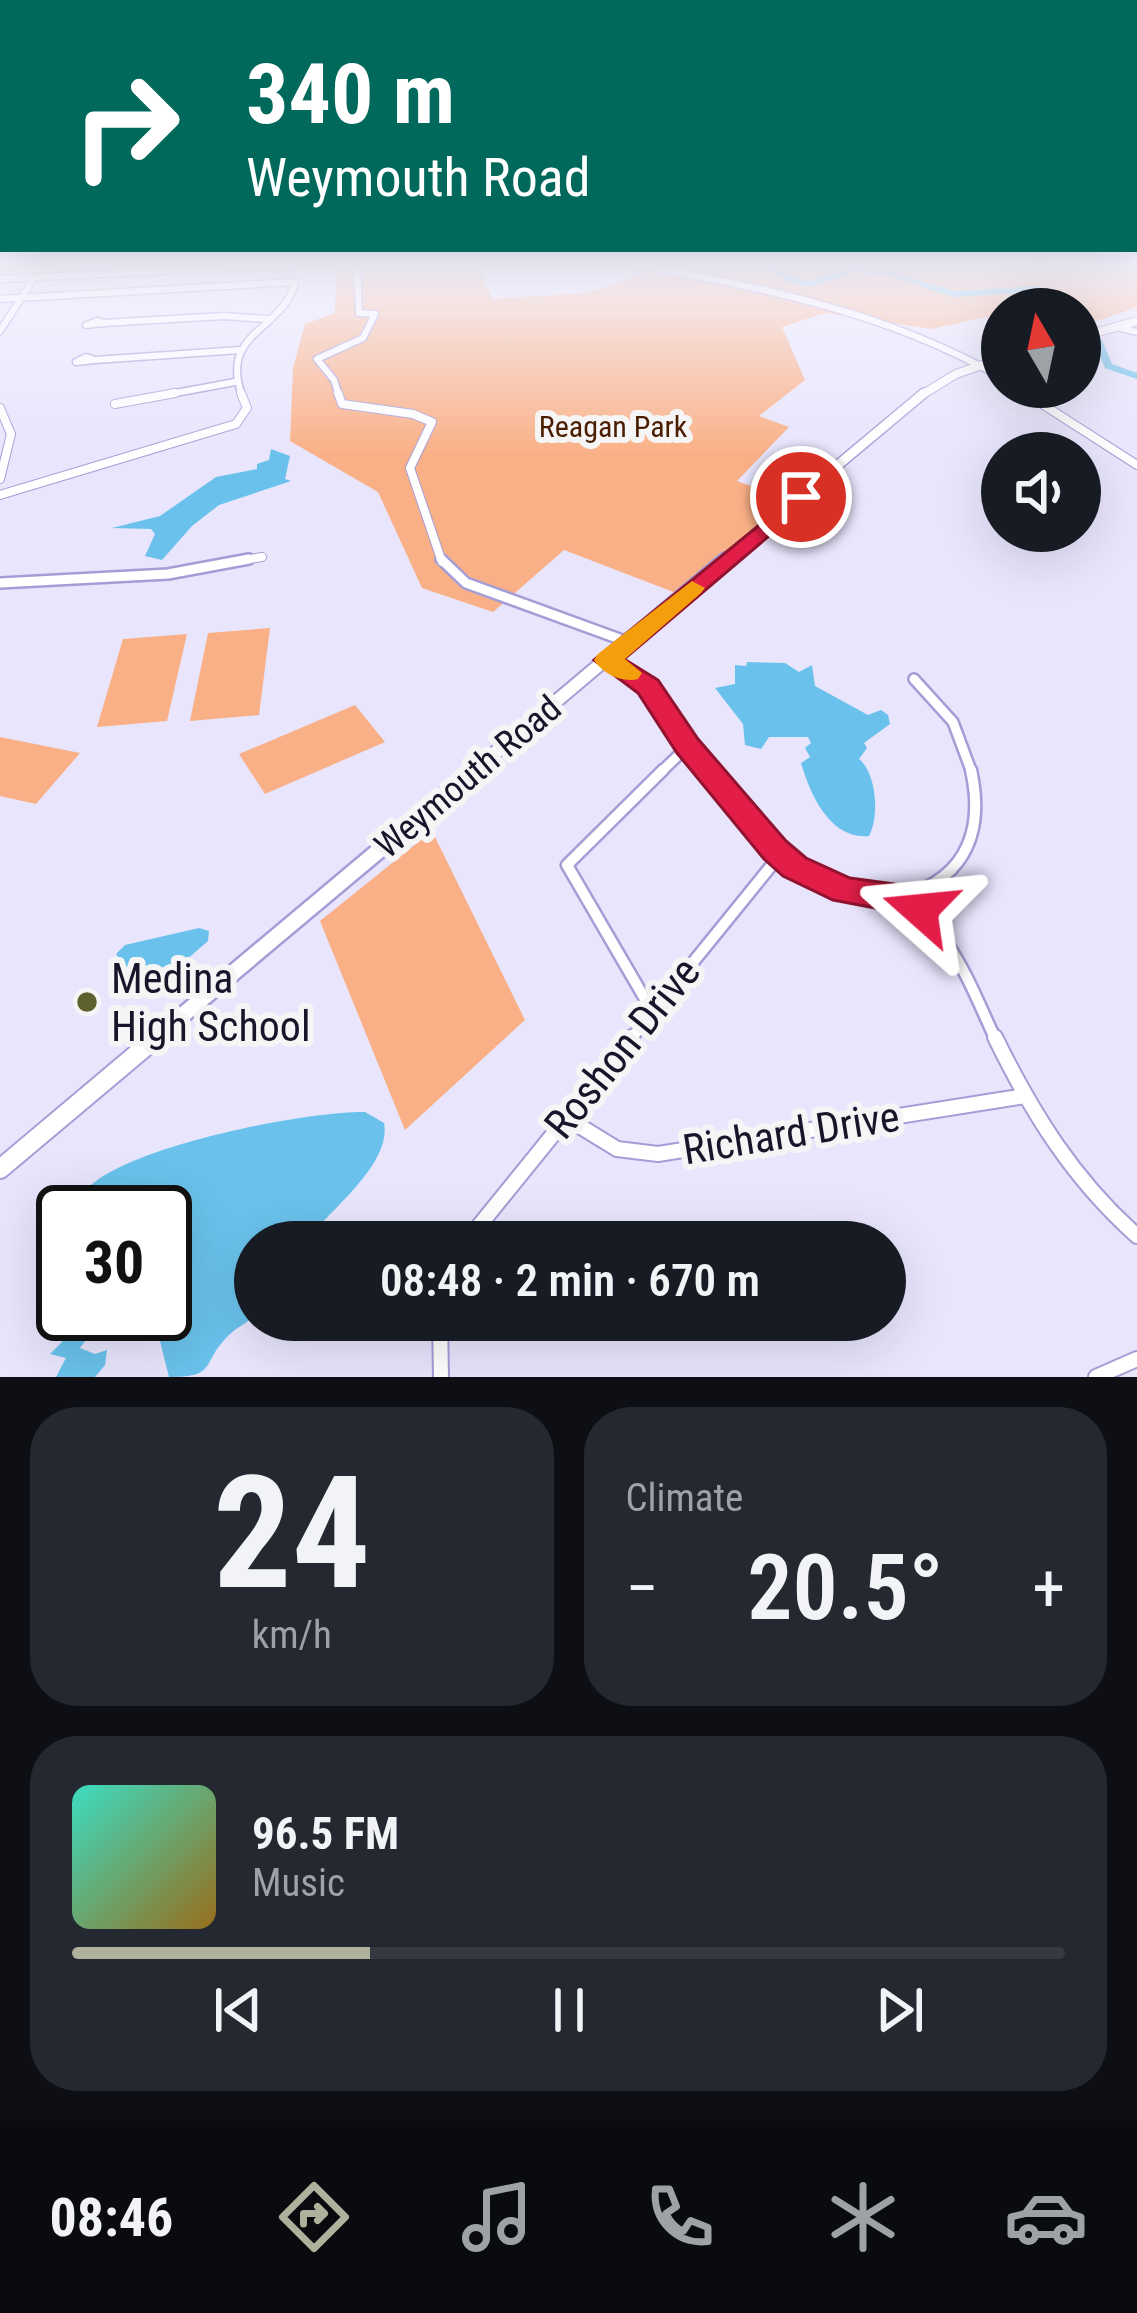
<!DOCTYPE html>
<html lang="en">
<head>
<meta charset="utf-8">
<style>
  body { margin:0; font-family:"Roboto Condensed",sans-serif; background:#242831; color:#f1f3f6; height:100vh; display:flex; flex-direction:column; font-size:45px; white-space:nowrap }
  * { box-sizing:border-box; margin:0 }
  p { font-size:39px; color:#9ea1a6 }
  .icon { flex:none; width:66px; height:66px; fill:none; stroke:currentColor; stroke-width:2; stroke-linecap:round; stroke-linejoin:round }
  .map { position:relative; height:1377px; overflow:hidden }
  .panel { display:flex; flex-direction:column; gap:30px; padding:30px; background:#0d0f14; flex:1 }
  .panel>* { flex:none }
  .top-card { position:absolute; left:0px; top:0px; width:1137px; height:252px; box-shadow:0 12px 48px #0002; background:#00695c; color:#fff; overflow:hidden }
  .needle { width:78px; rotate:351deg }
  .tools { position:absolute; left:981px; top:288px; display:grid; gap:24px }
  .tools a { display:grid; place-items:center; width:120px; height:120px; border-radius:50%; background:#171b24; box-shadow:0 12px 48px #0002; font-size:60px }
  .speed { position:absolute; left:36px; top:1185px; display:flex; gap:24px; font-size:60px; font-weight:700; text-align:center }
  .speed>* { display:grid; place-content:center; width:156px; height:156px; border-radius:50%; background:#171b24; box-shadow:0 12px 48px #0002; line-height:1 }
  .speed .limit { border:6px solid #111; border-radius:18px; background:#fff; color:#111 }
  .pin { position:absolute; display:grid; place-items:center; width:102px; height:102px; color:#fff; margin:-51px; border:6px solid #fff; border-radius:50%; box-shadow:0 3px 12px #0007 }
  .me { position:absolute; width:132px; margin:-66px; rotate:288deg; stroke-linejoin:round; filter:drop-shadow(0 0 9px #0008) }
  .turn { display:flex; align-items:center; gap:42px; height:252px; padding:0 48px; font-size:54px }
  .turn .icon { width:156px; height:156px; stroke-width:2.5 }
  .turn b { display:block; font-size:84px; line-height:102px }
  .big { font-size:90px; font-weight:600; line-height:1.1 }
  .panel .widget { flex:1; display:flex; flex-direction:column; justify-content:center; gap:18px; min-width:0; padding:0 42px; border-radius:48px; background:#242831 }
  .panel .dial { align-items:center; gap:0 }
  .dial b { font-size:156px; line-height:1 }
  .song { display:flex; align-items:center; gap:36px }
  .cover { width:144px; height:144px; border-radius:18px; background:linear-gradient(135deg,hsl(170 70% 55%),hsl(40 70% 35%)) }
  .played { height:12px; border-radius:6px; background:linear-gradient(90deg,#afb19c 30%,#363941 30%) }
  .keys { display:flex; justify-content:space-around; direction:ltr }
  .heat { display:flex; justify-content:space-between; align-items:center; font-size:66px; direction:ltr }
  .panel .tiles { flex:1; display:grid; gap:30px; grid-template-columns:1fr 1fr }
  .widget:last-child { grid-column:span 2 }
  .trip { position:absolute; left:234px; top:1221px; width:672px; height:120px; border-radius:60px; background:#171b24; box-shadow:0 12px 48px #0002; font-weight:600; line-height:120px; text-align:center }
  .menu { display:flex; height:192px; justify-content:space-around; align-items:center; background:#090b0e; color:#9ea1a6 }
  .menu .icon { width:84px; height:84px }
  .menu .active { color:#afb19c }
  .menu b { font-size:54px; color:#f1f3f6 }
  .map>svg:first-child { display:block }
</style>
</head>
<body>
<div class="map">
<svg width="1137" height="1377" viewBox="0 0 1137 1377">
  <rect width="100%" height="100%" fill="#e8e5fd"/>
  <g fill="#fab086">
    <polygon points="400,263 477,263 492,299 587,293 652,271 619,263 1137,263 1137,307 1080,327 1080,309 1002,309 1002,326 985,317 932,329 825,313 782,327 805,380 759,416 789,427 737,481 788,500 676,593 564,550 493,612 422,588 378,492 290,441 293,368 305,324 335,313 336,267"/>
    <polygon points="270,628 259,715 190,721 208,633"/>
    <polygon points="187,634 167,721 97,727 123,639"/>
    <polygon points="355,705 385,742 265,794 239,754"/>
    <polygon points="0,737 80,753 36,804 0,796"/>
    <polygon points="432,831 525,1020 405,1130 320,921"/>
  </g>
  <g fill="#6ac2ec">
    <polygon points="271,449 290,456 285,479 291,481 219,505 192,526 162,560 145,556 155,534 151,529 112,528 160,516 216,477 257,469 257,464 269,460"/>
    <path d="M747 662 785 663 799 672 812 665 815 686 868 715 881 710 888 715 890 724 864 743 867 748 859 759C876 772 880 816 869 836 830 840 810 794 801 763L810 757 805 748 811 743 808 737H769L761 749 745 745 743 724 715 688 735 684V665L746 666Z"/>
    <polygon points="199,928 209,931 208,941 171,973 148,985 136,980 116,954 125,945"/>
    <path d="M365 1112 384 1123C392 1164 329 1211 305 1242H255L254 1316C246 1324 237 1327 229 1335 200 1363 219 1377 169 1377L160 1341 165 1212H77C80 1203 81 1195 88 1188 129 1146 306 1111 365 1112Z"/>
    <polygon points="63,1312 75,1320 105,1314 80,1348 95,1354 107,1350 105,1365 95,1377 56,1377 66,1358 50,1354 62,1342 54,1321"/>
  </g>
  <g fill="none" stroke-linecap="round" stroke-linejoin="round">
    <g fill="#6ac2ec" fill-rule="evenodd">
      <polygon points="756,263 766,263 795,278 809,281 853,267 888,271 954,291 1039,286 1070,309 1060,309 1037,292 953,297 887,275 854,272 810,287 789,282"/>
      <polygon points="1080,319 1101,338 1112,364 1137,373 1137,379 1105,368 1094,341 1080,327"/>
    </g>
    <defs>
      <g id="minor-far4">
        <path d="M625 263C756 286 886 311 1002 378"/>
        <polyline points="0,279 329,263"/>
        <path d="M0 299 295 282C283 332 219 330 242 396"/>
        <polygon points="98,321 103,323 86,325"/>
        <polyline points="103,323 224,316 268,319"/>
        <polyline points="1117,327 1137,332"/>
        <polyline points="0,331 34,278"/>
        <polygon points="86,357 95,360 76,362"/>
        <polyline points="95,360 240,350"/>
        <polyline points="1016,387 1030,396"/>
        <polyline points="159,396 235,382"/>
        <polyline points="339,396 334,380 317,359 363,338 375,314 359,313 357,263"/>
      </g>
      <g id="minor-far3">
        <polyline points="338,393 342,404 413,414 432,422 410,468 442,562"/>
        <polyline points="1025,393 1137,465"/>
        <polyline points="115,404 175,393"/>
        <polyline points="0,408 11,434 0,479"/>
        <polyline points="0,495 236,424 247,408 241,393"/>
        <polyline points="232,562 262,557"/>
      </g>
      <g id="minor-far2">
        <polyline points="441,559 466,583 628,642"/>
        <polyline points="0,583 168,574 249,559"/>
        <polyline points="607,660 656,696 711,773"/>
        <polyline points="914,679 953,722 972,773"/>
        <polyline points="660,773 688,746"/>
      </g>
      <g id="minor-far1">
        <path d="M708 770C731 797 753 831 780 855 813 884 849 885 889 897 948 915 972 991 996 1040"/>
        <path d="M894 898C961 884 986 837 971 770"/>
        <polyline points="652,1011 567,865 663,770"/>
        <polyline points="630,1040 780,855"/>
      </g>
      <g id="minor">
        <path d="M995 1037C1032 1113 1073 1179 1137 1236"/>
        <polyline points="565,1117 617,1149 658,1154 1025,1096"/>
        <polyline points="466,1242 632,1037"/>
        <polyline points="440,1320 441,1377"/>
        <polyline points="1096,1377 1137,1359"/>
      </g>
      <g id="major-far4">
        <polyline points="1080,337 1137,321"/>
        <polyline points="920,396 956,374 1002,358"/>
      </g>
      <polyline id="major-far3" points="722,562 924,393"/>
      <polyline id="major-far2" points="471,773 725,559"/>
      <polyline id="major-far1" points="153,1040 475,770"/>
      <polyline id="major" points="0,1169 157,1037"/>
    </defs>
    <use href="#minor-far4" stroke="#a59dd6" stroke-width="9"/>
    <use href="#minor-far3" stroke="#a59dd6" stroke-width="10"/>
    <use href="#minor-far2" stroke="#a59dd6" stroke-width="14"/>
    <use href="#minor-far1" stroke="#a59dd6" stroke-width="15"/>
    <use href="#minor" stroke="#a59dd6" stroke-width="18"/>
    <use href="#major-far4" stroke="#a59dd6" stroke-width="10"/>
    <use href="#major-far3" stroke="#a59dd6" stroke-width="12"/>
    <use href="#major-far2" stroke="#a59dd6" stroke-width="16"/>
    <use href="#major-far1" stroke="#a59dd6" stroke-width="20"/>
    <use href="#major" stroke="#a59dd6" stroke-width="22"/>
    <use href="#minor-far4" stroke="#fff" stroke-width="6"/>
    <use href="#minor-far3" stroke="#fff" stroke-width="8"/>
    <use href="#minor-far2" stroke="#fff" stroke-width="9"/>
    <use href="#minor-far1" stroke="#fff" stroke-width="10"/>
    <use href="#minor" stroke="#fff" stroke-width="14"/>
    <use href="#major-far4" stroke="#fff" stroke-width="8"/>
    <use href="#major-far3" stroke="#fff" stroke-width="9"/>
    <use href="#major-far2" stroke="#fff" stroke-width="12"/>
    <use href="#major-far1" stroke="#fff" stroke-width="15"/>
    <use href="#major" stroke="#fff" stroke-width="18"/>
  </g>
  <linearGradient id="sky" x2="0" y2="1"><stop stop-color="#75baea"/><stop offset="0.58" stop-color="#f5f3fe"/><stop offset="1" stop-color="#f5f3fe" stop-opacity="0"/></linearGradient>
  <rect width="1137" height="456" fill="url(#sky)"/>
  <polygon fill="#e11d48" stroke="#92132f" stroke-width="3" points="801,491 812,497 809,502 624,659 658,680 698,739 786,841 806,858 850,878 894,884 932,900 941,918 936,928 924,932 886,910 833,900 783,876 764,859 677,753 638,693 594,660"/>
  <path fill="#f59e0b" d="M692 581 705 588 701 593 625 659 642 673 638 679C622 683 603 674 594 660L598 654Z"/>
  <circle fill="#5e602d" stroke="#f5f5f5" stroke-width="4.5" cx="87" cy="1002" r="12"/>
  <g text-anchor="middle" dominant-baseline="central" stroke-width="12" stroke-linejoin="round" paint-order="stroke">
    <g font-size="30" fill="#4a1d00" stroke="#f5f5f5">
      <text x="613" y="426">Reagan Park</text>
    </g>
    <g font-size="36" fill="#18152a" stroke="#f5f5f5">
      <text transform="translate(468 777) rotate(-40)">Weymouth Road</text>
    </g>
    <g font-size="42" fill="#18152a" stroke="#f5f5f5" text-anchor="start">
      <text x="111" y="978">Medina<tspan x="111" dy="48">High School</tspan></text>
    </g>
    <g font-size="42" fill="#18152a" stroke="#f5f5f5">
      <text transform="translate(622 1048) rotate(-51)">Roshon Drive</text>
      <text transform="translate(791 1133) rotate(-9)">Richard Drive</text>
    </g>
  </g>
</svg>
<div class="tools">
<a><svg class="needle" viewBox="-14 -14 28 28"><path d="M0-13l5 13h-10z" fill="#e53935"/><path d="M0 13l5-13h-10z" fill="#9ea1a6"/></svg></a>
<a><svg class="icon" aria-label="sound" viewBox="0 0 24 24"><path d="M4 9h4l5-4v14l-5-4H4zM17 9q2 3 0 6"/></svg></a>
</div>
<div class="speed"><div class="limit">30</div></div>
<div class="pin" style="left:801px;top:497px;background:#d93025"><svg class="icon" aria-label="arrive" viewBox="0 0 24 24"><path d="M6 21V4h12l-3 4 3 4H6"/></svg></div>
<svg class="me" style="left:920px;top:910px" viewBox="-20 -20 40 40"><path d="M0-17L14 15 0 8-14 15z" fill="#e11d48" stroke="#fff" stroke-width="4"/></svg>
<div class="trip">08:48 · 2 min · 670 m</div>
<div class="top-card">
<div class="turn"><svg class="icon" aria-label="right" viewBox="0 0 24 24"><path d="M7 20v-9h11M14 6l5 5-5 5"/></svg><div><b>340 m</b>Weymouth Road</div></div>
</div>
</div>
<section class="panel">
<div class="tiles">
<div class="widget dial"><b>24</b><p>km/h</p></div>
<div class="widget"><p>Climate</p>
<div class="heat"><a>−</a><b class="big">20.5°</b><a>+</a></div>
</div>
<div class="widget">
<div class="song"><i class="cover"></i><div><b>96.5 FM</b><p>Music</p></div></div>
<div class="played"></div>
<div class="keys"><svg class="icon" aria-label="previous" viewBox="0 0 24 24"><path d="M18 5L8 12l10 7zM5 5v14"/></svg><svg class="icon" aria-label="pause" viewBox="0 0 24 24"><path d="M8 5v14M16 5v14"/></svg><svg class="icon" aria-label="next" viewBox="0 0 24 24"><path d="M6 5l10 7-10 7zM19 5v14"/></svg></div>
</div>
</div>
</section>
<nav class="menu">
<b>08:46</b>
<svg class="icon active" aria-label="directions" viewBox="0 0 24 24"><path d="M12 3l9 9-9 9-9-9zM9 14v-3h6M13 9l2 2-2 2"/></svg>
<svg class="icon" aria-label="music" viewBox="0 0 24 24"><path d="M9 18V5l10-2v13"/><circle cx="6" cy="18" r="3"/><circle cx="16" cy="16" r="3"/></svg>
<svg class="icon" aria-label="phone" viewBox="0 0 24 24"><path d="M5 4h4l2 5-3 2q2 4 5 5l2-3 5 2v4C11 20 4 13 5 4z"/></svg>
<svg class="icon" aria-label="climate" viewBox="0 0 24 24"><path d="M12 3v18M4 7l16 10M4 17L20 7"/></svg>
<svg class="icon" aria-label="car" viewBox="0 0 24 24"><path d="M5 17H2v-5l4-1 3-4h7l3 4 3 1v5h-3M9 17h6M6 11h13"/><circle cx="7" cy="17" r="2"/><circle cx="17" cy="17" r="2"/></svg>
</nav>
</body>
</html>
